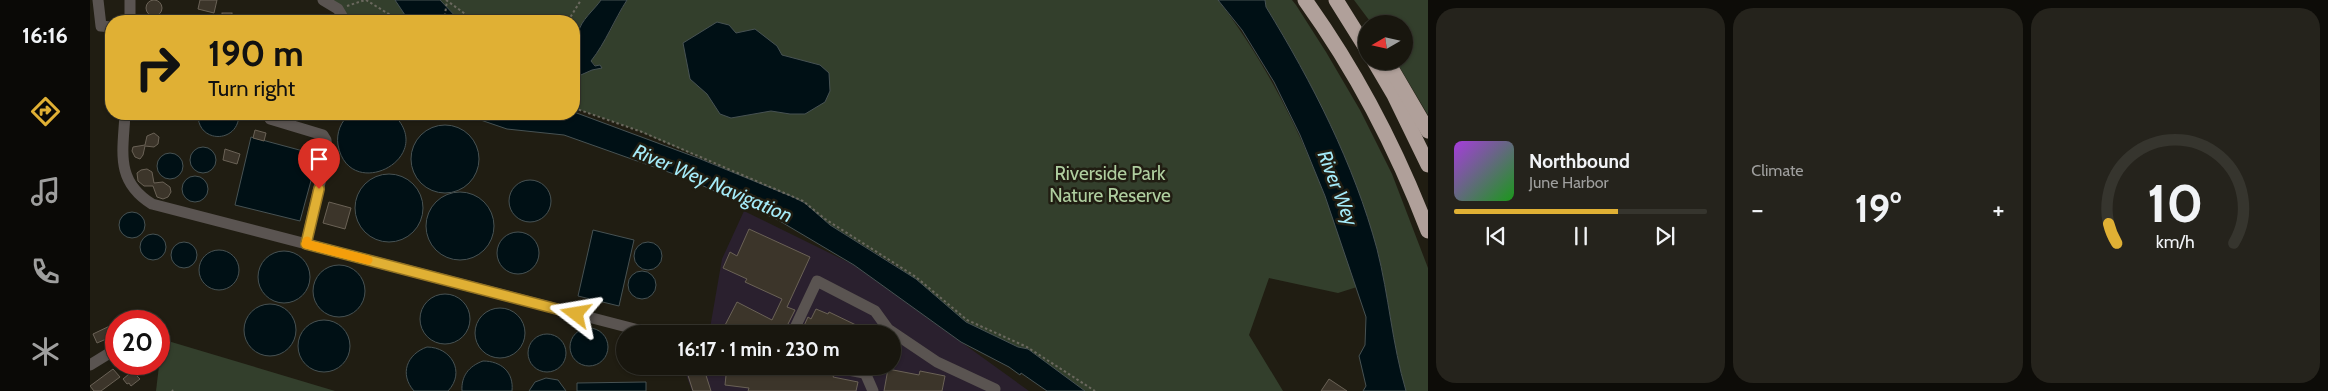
<!DOCTYPE html>
<html lang="en">
<head>
<meta charset="utf-8">
<style>
  body { margin:0; font-family:Cabin,sans-serif; background:#25231c; color:#f1f3f6; height:100vh; display:flex; flex-direction:column; font-size:19px; white-space:nowrap }
  * { box-sizing:border-box; margin:0 }
  p { font-size:16px; color:#9f9f9e }
  .icon { flex:none; width:28px; height:28px; fill:none; stroke:currentColor; stroke-width:2; stroke-linecap:round; stroke-linejoin:round }
  .map { position:relative; flex:1; overflow:hidden }
  .drawer { display:flex; flex-direction:column; gap:8px; padding:8px; background:#0d0c08; width:900px }
  .drawer>* { flex:none }
  .hud { position:absolute; left:15px; top:15px; width:475px; height:105px; border-radius:20px; box-shadow:0 1px 4px #0004,0 0 0 1px #36352e; background:#e0b034; color:#111; overflow:hidden }
  .needle { width:32px; rotate:261deg }
  .fabs { position:absolute; left:1268px; top:15px; display:grid; gap:10px }
  .fabs a { display:grid; place-items:center; width:55px; height:55px; border-radius:50%; background:#18160e; box-shadow:0 1px 4px #0004,0 0 0 1px #36352e; font-size:25px }
  .speed { position:absolute; left:15px; top:310px; display:flex; gap:10px; font-size:25px; font-weight:700; text-align:center }
  .speed>* { display:grid; place-content:center; width:65px; height:65px; border-radius:50%; background:#18160e; box-shadow:0 1px 4px #0004,0 0 0 1px #36352e; line-height:1 }
  .speed .limit { border:8px solid #d22; background:#fff; color:#111 }
  .pin { position:absolute; display:grid; place-items:center; width:42px; height:42px; color:#fff; margin:-51px -21px; border-radius:50% 50% 50% 0; rotate:-45deg; box-shadow:0 0 5px #0007 }
  .pin .icon { rotate:45deg }
  .me { position:absolute; width:55px; margin:-28px; rotate:284deg; stroke-linejoin:round; filter:drop-shadow(0 0 4px #0008) }
  .turn { display:flex; align-items:center; gap:18px; height:105px; padding:0 20px; font-size:22px }
  .turn .icon { width:65px; height:65px; stroke-width:2.5 }
  .turn b { display:block; font-size:35px; line-height:42px }
  .big { font-size:38px; font-weight:700; line-height:1.1 }
  .drawer .tile { flex:1; display:flex; flex-direction:column; justify-content:center; gap:8px; min-width:0; padding:0 18px; border-radius:20px; background:#25231c }
  .drawer .dial { align-items:center; gap:0 }
  .dial svg { height:130px; overflow:visible; fill:none; stroke:#36352e; stroke-width:7; stroke-linecap:round; text-anchor:middle }
  .dial text { fill:#f1f3f6; stroke:none }
  .song { display:flex; align-items:center; gap:15px }
  .cover { width:60px; height:60px; border-radius:8px; background:linear-gradient(135deg,hsl(280 70% 55%),hsl(120 70% 35%)) }
  .played { height:5px; border-radius:2px; background:linear-gradient(90deg,#e0b034 65%,#36352e 65%) }
  .keys { display:flex; justify-content:space-around; direction:ltr }
  .heat { display:flex; justify-content:space-between; align-items:center; font-size:28px; direction:ltr }
  .drawer .tiles { flex:1; display:grid; gap:8px; grid-template-columns:repeat(3,1fr) }
  .trip { position:absolute; left:526px; top:325px; width:285px; height:50px; border-radius:25px; background:#18160e; box-shadow:0 1px 4px #0004,0 0 0 1px #36352e; font-weight:700; line-height:50px; text-align:center }
  main { display:flex; flex:1; min-height:0 }
  .menu { display:flex; flex-direction:column; width:90px; justify-content:space-around; align-items:center; background:#0a0906; color:#9f9f9e }
  .menu .icon { width:35px; height:35px }
  .menu .on { color:#e0b034 }
  .menu b { font-size:22px; color:#f1f3f6 }
  .map>svg:first-child { display:block }
</style>
</head>
<body>
<main>
<nav class="menu">
<b>16:16</b>
<svg class="icon on" aria-label="directions" viewBox="0 0 24 24"><path d="M12 3l9 9-9 9-9-9zM9 14v-3h6M13 9l2 2-2 2"/></svg>
<svg class="icon" aria-label="music" viewBox="0 0 24 24"><path d="M9 18V5l10-2v13"/><circle cx="6" cy="18" r="3"/><circle cx="16" cy="16" r="3"/></svg>
<svg class="icon" aria-label="phone" viewBox="0 0 24 24"><path d="M5 4h4l2 5-3 2q2 4 5 5l2-3 5 2v4C11 20 4 13 5 4z"/></svg>
<svg class="icon" aria-label="climate" viewBox="0 0 24 24"><path d="M12 3v18M4 7l16 10M4 17L20 7"/></svg>
</nav>
<div class="map">
<svg width="1338" height="391" viewBox="0 0 1338 391">
  <rect width="100%" height="100%" fill="#201d12"/>
  <polygon fill="#2a202e" points="654,211 764,265 939,391 602,391 593,366 802,366 802,334 619,334 632,259"/>
  <g fill="#333f2c">
    <polygon points="238,0 305,0 319,21 258,21"/>
    <path d="M350 0H511C506 9 490 20 489 32 489 35 490 37 490 40L484 46V21H370Z"/>
    <path d="M537 0H1128C1194 85 1234 185 1267 287L1248 293 1179 278 1159 335 1193 391H995L938 349 928 347 876 322 807 266 740 225 714 203 544 129 484 108V78L507 67 501 61C516 42 525 20 537 0Z"/>
    <path d="M1175 0H1202L1206 5 1236 52 1270 110 1302 174 1338 268V391H1316C1302 344 1299 296 1287 249 1264 164 1222 82 1176 7Z"/>
    <polygon points="1264,0 1338,0 1338,115 1306,61 1314,61 1314,24 1282,24"/>
    <polygon points="78,341 245,391 66,391 69,366"/>
  </g>
  <g fill="#001015" stroke="#475253">
    <polygon points="305,0 350,0 370,21 319,21"/>
    <path d="M511 0H537C524 20 516 42 501 61L505 66 510 65 512 68 502 70 484 78V46L490 40C490 37 489 35 489 32 489 22 506 8 511 0Z"/>
    <path d="M1128 0H1175L1176 7C1222 82 1264 164 1287 249 1299 296 1302 344 1316 391H1273L1276 386 1269 356 1275 345 1276 317 1235 196 1210 135 1184 82 1152 30Z"/>
    <polygon points="627,22 639,25 646,33 665,29 687,46 692,55 730,65 739,73 740,91 735,102 715,114 700,114 681,111 641,118 630,114 617,94 600,79 593,43"/>
    <polygon points="484,112 608,158 703,197 715,203 740,225 826,279 876,322 928,347 938,349 995,391 957,391 931,373 930,375 919,367 871,342 764,265 688,220 598,179 474,135 417,129 373,114"/>
    <path d="M108 114H149C149 144 107 144 108 114Z"/>
    <path d="M260 114H303C349 158 259 204 248 145 246 133 251 121 260 114Z"/>
    <circle cx="355" cy="159" r="34"/>
    <polygon points="161,137 228,155 210,221 145,205"/>
    <circle cx="113" cy="160" r="13"/>
    <circle cx="80" cy="166" r="13"/>
    <circle cx="299" cy="208" r="34"/>
    <circle cx="105" cy="189" r="13"/>
    <circle cx="440" cy="201" r="21"/>
    <circle cx="370" cy="226" r="34"/>
    <circle cx="42" cy="225" r="13"/>
    <polygon points="503,230 544,240 529,306 488,296"/>
    <circle cx="428" cy="253" r="21"/>
    <circle cx="63" cy="247" r="13"/>
    <circle cx="558" cy="256" r="14"/>
    <circle cx="94" cy="255" r="13"/>
    <circle cx="129" cy="270" r="20"/>
    <circle cx="194" cy="277" r="26"/>
    <circle cx="249" cy="291" r="26"/>
    <circle cx="552" cy="285" r="14"/>
    <circle cx="355" cy="319" r="25"/>
    <circle cx="180" cy="330" r="26"/>
    <circle cx="410" cy="333" r="25"/>
    <circle cx="234" cy="346" r="26"/>
    <circle cx="499" cy="347" r="19"/>
    <circle cx="457" cy="353" r="19"/>
    <path d="M337 347C361 347 376 372 358 391H324C309 374 317 354 337 347Z"/>
    <path d="M393 361C411 361 424 372 422 391H372C371 376 379 366 393 361Z"/>
    <polygon points="456,378 468,380 476,391 439,391 445,382"/>
    <polygon points="556,382 556,391 487,391 487,383"/>
  </g>
  <g fill="#3c352a" stroke="#6a6256">
    <circle cx="64" cy="8" r="8"/>
    <polygon points="110,0 127,0 124,13 108,9"/>
    <rect x="132" y="13" width="10" height="8"/>
    <polygon points="165,130 176,133 174,141 163,138"/>
    <polygon points="64,133 69,137 68,144 64,147 55,146 53,155 50,159 45,157 42,151 43,147 55,145 57,136"/>
    <polygon points="135,149 150,154 147,164 133,160"/>
    <polygon points="57,169 62,172 64,183 73,182 80,187 81,192 78,197 73,199 67,197 63,186 54,186 48,181 47,173 51,170"/>
    <polygon points="239,202 261,208 255,229 233,223"/>
    <polygon points="659,229 720,257 697,307 705,310 695,330 686,326 682,334 642,334 633,329 647,302 682,320 692,299 655,282 657,279 633,268 640,252 647,256"/>
    <polygon points="726,309 738,314 739,312 766,325 761,334 719,334 712,330 718,317 721,319"/>
    <polygon points="26,323 26,342 23,342 21,337 7,343 3,334"/>
    <polygon points="51,364 57,369 47,376 50,379 41,386 39,383 37,384 33,379"/>
    <polygon points="595,366 613,366 621,391 603,391"/>
    <polygon points="637,366 689,366 744,375 743,377 768,382 766,391 658,391 659,388 635,385"/>
    <polygon points="23,369 30,377 11,391 4,391 0,386"/>
    <polygon points="798,369 829,375 830,371 855,376 852,391 794,391"/>
    <polygon points="1239,379 1257,391 1231,391"/>
  </g>
  <g fill="none" stroke-linecap="round" stroke-linejoin="round">
    <g stroke="#6b695f" stroke-width="2" stroke-dasharray="2.5 2.5" stroke-linecap="butt">
      <polyline points="276,0 310,21"/>
      <polyline points="356,0 385,21"/>
      <polyline points="257,6 275,0"/>
      <polyline points="354,21 357,1"/>
      <polyline points="478,21 491,0"/>
      <polyline points="484,108 552,132 713,201 735,219 826,277 877,320 937,347 1005,391"/>
      <polyline points="82,390 83,391"/>
    </g>
    <g stroke="#5a5451" stroke-width="11">
      <polyline points="8,0 11,26 21,27"/>
      <polyline points="233,0 248,9 255,21"/>
      <polyline points="40,21 40,0"/>
      <path d="M35 114C33 152 25 181 62 204L564 334"/>
      <polyline points="180,119 233,135 236,140 237,152 216,244"/>
      <polyline points="702,334 727,281 785,311 798,329 847,362 905,389"/>
      <polyline points="0,365 26,349"/>
      <polyline points="738,366 774,373"/>
      <polyline points="773,368 783,391"/>
    </g>
    <g stroke="#b0a09a" stroke-width="15">
      <path d="M1215 0C1266 71 1307 150 1338 231"/>
      <polyline points="1246,0 1276,48"/>
      <polyline points="1284,61 1304,95 1338,165"/>
      <polyline points="1297,61 1338,131"/>
    </g>
  </g>
  <g fill="none" stroke-linecap="round" stroke-linejoin="round">
    <defs>
      <polyline id="route" points="229,189 216,244 486,314"/>
    </defs>
    <use href="#route" stroke="#927222" stroke-width="12"/>
    <use href="#route" stroke="#e0b034" stroke-width="9"/>
    <polyline stroke="#f59e0b" stroke-width="9" points="217,241 216,244 278,260"/>
  </g>
  <g text-anchor="middle" dominant-baseline="central" stroke-width="5" stroke-linejoin="round" paint-order="stroke">
    <g font-size="19" fill="#afce9f" stroke="#201d12">
      <text x="1020" y="173">Riverside Park<tspan x="1020" dy="22">Nature Reserve</tspan></text>
    </g>
    <g font-size="20" font-style="italic" fill="#a5ebf9" stroke="#201d12">
      <text transform="translate(623 183) rotate(23)">River Wey Navigation</text>
      <text transform="translate(1248 188) rotate(69)">River Wey</text>
    </g>
  </g>
</svg>
<div class="fabs">
<a><svg class="needle" viewBox="-14 -14 28 28"><path d="M0-13l5 13h-10z" fill="#e53935"/><path d="M0 13l5-13h-10z" fill="#9f9f9e"/></svg></a>
</div>
<div class="speed"><div class="limit">20</div></div>
<div class="pin" style="left:229px;top:189px;background:#d93025"><svg class="icon" aria-label="arrive" viewBox="0 0 24 24"><path d="M6 21V4h12l-3 4 3 4H6"/></svg></div>
<svg class="me" style="left:486px;top:314px" viewBox="-20 -20 40 40"><path d="M0-17L14 15 0 8-14 15z" fill="#e0b034" stroke="#fff" stroke-width="4"/></svg>
<div class="trip">16:17 · 1 min · 230 m</div>
<div class="hud">
<div class="turn"><svg class="icon" aria-label="right" viewBox="0 0 24 24"><path d="M7 20v-9h11M14 6l5 5-5 5"/></svg><div><b>190 m</b>Turn right</div></div>
</div>
</div>
<section class="drawer">
<div class="tiles">
<div class="tile">
<div class="song"><i class="cover"></i><div><b>Northbound</b><p>June Harbor</p></div></div>
<div class="played"></div>
<div class="keys"><svg class="icon" aria-label="previous" viewBox="0 0 24 24"><path d="M18 5L8 12l10 7zM5 5v14"/></svg><svg class="icon" aria-label="pause" viewBox="0 0 24 24"><path d="M8 5v14M16 5v14"/></svg><svg class="icon" aria-label="next" viewBox="0 0 24 24"><path d="M6 5l10 7-10 7zM19 5v14"/></svg></div>
</div>
<div class="tile"><p>Climate</p>
<div class="heat"><a>−</a><b class="big">19°</b><a>+</a></div>
</div>
<div class="tile dial"><svg viewBox="0 0 100 80">
<path d="M14 69A42 42 0 1 1 86 69"/>
<path d="M14 69A42 42 0 0 1 9 57" stroke="#e0b034"/>
<text x="50" y="56" font-size="32" font-weight="700">10</text>
<text x="50" y="72" font-size="11">km/h</text>
</svg></div>
</div>
</section>
</main>
</body>
</html>
